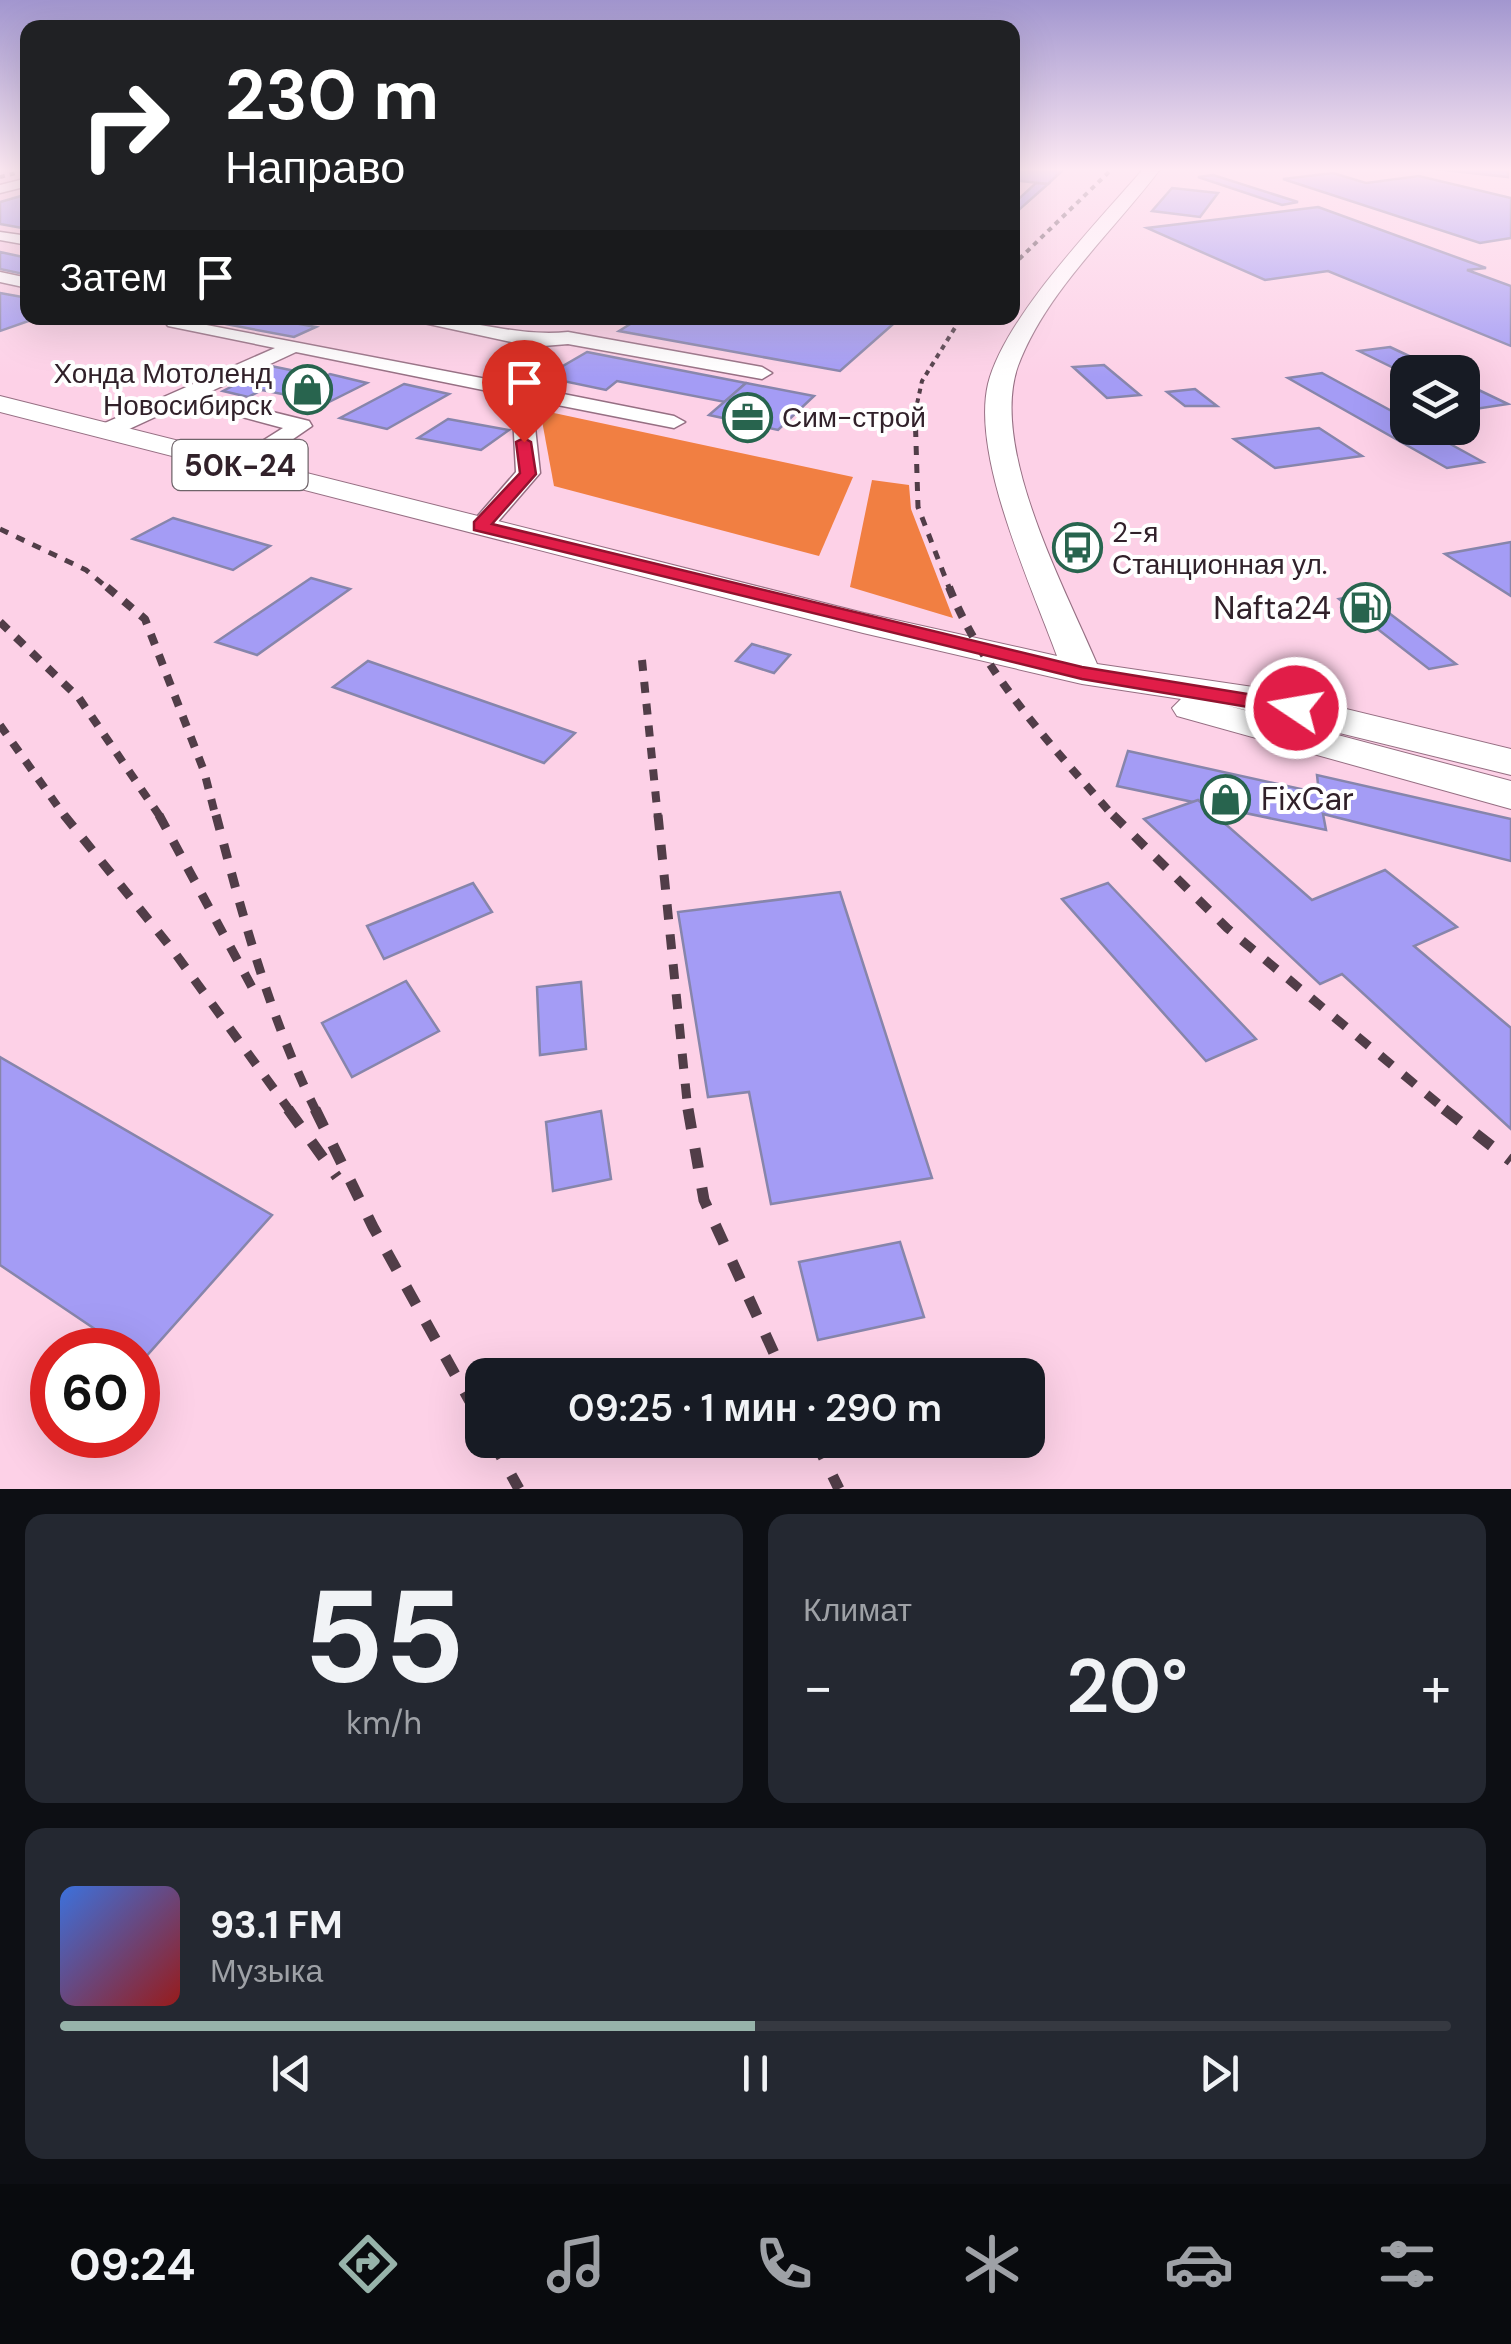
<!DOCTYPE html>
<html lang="ru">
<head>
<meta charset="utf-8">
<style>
  body { margin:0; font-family:"DM Sans",sans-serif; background:#242831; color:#f1f3f6; height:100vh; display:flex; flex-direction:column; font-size:38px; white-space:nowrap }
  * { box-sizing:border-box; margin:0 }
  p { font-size:32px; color:#9ea1a6 }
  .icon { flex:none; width:55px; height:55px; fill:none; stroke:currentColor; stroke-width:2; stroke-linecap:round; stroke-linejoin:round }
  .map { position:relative; height:1489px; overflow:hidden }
  .drawer { display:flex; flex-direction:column; gap:25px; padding:25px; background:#0d0f14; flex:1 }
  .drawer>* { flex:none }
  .top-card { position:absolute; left:20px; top:20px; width:1000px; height:305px; border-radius:20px; box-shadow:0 10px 40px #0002; background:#202124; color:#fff; overflow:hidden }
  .buttons { position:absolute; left:1390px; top:355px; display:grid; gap:20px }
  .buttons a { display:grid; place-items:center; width:90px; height:90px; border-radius:20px; background:#171b24; box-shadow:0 10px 40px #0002; font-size:50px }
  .speed { position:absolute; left:30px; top:1328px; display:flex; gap:20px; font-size:50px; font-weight:700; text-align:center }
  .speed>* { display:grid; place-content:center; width:130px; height:130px; border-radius:50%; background:#171b24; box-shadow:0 10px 40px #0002; line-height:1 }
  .speed .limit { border:15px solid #d22; background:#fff; color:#111 }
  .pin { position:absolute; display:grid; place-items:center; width:85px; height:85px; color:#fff; margin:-102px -42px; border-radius:50% 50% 50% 0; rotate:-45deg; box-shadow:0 0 10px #0007 }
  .pin .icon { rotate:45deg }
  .me { position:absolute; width:110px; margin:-55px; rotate:282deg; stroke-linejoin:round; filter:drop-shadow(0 0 8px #0008) }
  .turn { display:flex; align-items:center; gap:35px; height:210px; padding:0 40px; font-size:45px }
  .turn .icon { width:130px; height:130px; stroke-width:2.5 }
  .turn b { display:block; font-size:70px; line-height:85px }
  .then { display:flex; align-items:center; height:95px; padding:0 40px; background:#0003; gap:20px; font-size:38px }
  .big { font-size:75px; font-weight:600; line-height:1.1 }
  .drawer .card { flex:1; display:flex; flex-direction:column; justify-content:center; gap:15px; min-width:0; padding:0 35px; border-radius:20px; background:#242831 }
  .drawer .dial { align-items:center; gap:0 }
  .dial b { font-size:130px; line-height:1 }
  .song { display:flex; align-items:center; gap:30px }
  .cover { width:120px; height:120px; border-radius:15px; background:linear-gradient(135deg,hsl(220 70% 55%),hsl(0 70% 35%)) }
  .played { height:10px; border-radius:5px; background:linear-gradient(90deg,#97b3aa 50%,#363941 50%) }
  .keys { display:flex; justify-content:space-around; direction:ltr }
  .heat { display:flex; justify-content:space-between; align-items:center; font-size:55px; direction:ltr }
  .drawer .tiles { flex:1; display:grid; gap:25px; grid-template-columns:1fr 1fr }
  .card:last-child { grid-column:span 2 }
  .trip { position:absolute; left:465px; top:1358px; width:580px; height:100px; border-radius:20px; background:#171b24; box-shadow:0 10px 40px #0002; font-weight:600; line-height:100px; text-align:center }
  .tab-bar { display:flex; height:160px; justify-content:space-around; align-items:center; background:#090b0e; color:#9ea1a6 }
  .tab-bar .icon { width:70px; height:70px }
  .tab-bar .current { color:#97b3aa }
  .tab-bar b { font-size:45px; color:#f1f3f6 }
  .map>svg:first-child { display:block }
</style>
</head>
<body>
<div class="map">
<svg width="1511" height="1489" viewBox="0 0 1511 1489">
  <rect width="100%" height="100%" fill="#fdd1e7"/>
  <g fill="#f17f42">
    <polygon points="540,410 853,477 819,556 554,486"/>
    <polygon points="872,480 909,485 911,509 953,618 850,587"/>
  </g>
  <g fill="#a49cf5" stroke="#8785ab" stroke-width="2.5">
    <polygon points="1012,168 1065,168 1048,184 1012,180"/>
    <polygon points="1426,168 1508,168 1508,177"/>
    <polygon points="1333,173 1366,183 1419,176 1511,198 1511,238 1480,243 1283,179"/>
    <polygon points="1213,175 1298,202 1282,205 1198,177"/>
    <polygon points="1036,183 1048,184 1012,216 1012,205"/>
    <polygon points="1172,188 1218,193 1200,217 1152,211"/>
    <polygon points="28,194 28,229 0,224 0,202"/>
    <polygon points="1318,207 1486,268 1467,270 1511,286 1511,346 1328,271 1265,280 1147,228"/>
    <polygon points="0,252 28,258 28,275 0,269"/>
    <polygon points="0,293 28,298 28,318 37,318 0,331"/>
    <polygon points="194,318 267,318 316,327 294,337"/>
    <polygon points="640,318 900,318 840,371 619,331"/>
    <polygon points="1390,347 1443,372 1408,375 1359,351"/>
    <polygon points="587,352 746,383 725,402 617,381 606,390 544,377"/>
    <polygon points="1104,365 1140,395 1107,398 1073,367"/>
    <polygon points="271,366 324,377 330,374 367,383 327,403 262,390 248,397 223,391"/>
    <polygon points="1322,373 1408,420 1408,428 1421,428 1483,462 1447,468 1288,378"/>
    <polygon points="1462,382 1508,404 1475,409 1462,403"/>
    <polygon points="746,383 814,396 778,430 709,415"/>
    <polygon points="404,384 449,394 387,429 340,418"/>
    <polygon points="1195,389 1217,406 1185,406 1167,392"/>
    <polygon points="448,419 509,430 481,450 418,438"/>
    <polygon points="1319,428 1362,456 1275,468 1234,439"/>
    <polygon points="173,518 270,546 233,570 133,539"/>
    <polygon points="1511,542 1511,596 1445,554"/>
    <polygon points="311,578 350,589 257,655 216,642"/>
    <polygon points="1364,594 1456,664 1429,669 1339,599"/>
    <polygon points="752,644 790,655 774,673 736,661"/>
    <polygon points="368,661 575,733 544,763 333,687"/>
    <polygon points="1128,751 1319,793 1317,775 1511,819 1511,861 1323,814 1326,830 1117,786"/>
    <polygon points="1198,800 1312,900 1385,870 1457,927 1414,946 1511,1028 1511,1129 1342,974 1320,984 1144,819"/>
    <polygon points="473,883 492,912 384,959 367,926"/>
    <polygon points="1108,883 1256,1039 1206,1061 1062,899"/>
    <polygon points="840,892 932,1178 771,1204 749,1092 708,1097 678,912"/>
    <polygon points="406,981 439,1031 352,1077 322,1023"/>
    <polygon points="581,982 586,1049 540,1055 537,987"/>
    <polygon points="0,1057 272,1215 142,1361 138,1350 126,1350 0,1265"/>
    <polygon points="601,1111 611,1179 553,1191 546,1122"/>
    <polygon points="900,1242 924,1317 818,1340 799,1262"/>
  </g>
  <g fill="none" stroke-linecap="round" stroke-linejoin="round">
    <defs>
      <g id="minor">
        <polygon points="28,178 28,186 0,193 0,185"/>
        <polygon points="0,232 28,236 28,245 0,240"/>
        <polygon points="0,272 28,278 28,288 0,282"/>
        <path d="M170 318 513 384 525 345 401 318C457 314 511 338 568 332L762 367 772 373 762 379 568 344 543 346 533 388 674 416 685 422 674 428 532 400 540 473 490 531 481 533 469 526 516 472 512 396 296 352 114 436H98V426L275 348 168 326 165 322Z"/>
        <polygon points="212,397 309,421 312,426 248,470 232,470 232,460 283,428 205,407 205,399"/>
      </g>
      <path id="major" d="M1144 168H1161C1114 231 1046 291 1018 366 989 448 1065 588 1097 664L1260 688 1511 749V775L1225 705 1511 781V809L1177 716 1172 708 1181 699 1082 684 863 633 0 412V396L864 613 1057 656C1032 587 971 457 988 384 1005 316 1098 222 1144 168Z"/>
    </defs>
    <use href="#minor" stroke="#966f83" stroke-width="3"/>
    <use href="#major" stroke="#966f83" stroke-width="2"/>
    <use href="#minor" fill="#fff" fill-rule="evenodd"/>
    <use href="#major" fill="#fff" fill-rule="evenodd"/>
    <g stroke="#513d48" stroke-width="4" stroke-dasharray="5 5" stroke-linecap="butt">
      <polyline points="0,177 28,170"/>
      <polyline points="1012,266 1113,168"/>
      <polyline points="915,413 922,381 961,318"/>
    </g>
    <g stroke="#513d48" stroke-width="5" stroke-dasharray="9 9" stroke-linecap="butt">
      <polyline points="915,410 918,507 950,590"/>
      <polyline points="0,529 86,570 110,590"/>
    </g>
    <g stroke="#513d48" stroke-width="8" stroke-dasharray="11 11" stroke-linecap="butt">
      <polyline points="107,587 145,619 204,771 216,818"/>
      <path d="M949 587C984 675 1054 748 1115 818"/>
      <polyline points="0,622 79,698 161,818"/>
      <polyline points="642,660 658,818"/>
      <polyline points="0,725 66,818"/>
    </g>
    <g stroke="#513d48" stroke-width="9" stroke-dasharray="15 15" stroke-linecap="butt">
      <polyline points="64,815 172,949 290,1111"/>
      <polyline points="159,815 253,989"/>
      <path d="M216 815C243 917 269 1016 316 1111"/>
      <polyline points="658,815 688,1111"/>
      <polyline points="1113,815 1227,928 1447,1111"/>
    </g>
    <g stroke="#513d48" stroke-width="11" stroke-dasharray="20 20" stroke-linecap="butt">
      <polyline points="288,1109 337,1177"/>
      <polyline points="315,1109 373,1227 482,1423"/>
      <polyline points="688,1109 704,1200 784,1375"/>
      <polyline points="1444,1109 1511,1161"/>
      <polyline points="492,1440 519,1489"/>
      <polyline points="815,1440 839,1489"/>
    </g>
  </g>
  <linearGradient id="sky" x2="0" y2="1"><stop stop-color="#a296cf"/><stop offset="0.45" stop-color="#feeaf4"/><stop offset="1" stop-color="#feeaf4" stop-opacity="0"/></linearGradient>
  <rect width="1511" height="377" fill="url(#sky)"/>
  <polygon fill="#e11d48" stroke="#92132f" stroke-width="2.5" points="524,438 531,442 536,474 492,524 1082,667 1296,702 1307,708 1296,715 1082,679 474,530 474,522 520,473 516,442"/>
  <defs>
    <symbol id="shop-ring" viewBox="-11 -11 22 22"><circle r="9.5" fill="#fff" stroke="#28644e" stroke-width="1.5"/><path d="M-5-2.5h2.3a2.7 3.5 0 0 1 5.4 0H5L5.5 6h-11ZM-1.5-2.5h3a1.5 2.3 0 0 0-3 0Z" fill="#28644e"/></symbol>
    <symbol id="office-ring" viewBox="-11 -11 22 22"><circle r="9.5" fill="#fff" stroke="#28644e" stroke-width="1.5"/><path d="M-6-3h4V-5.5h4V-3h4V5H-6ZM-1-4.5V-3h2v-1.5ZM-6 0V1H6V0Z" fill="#28644e"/></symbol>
    <symbol id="bus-ring" viewBox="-11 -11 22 22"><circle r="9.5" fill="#fff" stroke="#28644e" stroke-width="1.5"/><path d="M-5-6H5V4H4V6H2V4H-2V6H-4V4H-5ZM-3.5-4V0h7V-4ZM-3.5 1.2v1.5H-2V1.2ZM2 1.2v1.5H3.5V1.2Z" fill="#28644e"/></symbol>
    <symbol id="fuel-ring" viewBox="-11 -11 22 22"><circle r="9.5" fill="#fff" stroke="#28644e" stroke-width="1.5"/><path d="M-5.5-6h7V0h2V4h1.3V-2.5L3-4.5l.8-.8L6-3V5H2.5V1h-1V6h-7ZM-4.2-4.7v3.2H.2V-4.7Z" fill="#28644e"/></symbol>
  </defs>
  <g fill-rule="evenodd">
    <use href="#shop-ring" x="280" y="362" width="55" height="55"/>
    <use href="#office-ring" x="720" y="390" width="55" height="55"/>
    <use href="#bus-ring" x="1050" y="520" width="55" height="55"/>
    <use href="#fuel-ring" x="1338" y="580" width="55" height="55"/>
    <use href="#shop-ring" x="1198" y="772" width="55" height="55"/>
  </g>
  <g text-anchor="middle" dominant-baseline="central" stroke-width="8" stroke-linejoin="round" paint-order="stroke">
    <g font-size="28" fill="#31212a" stroke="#fff" text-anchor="start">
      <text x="272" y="373" text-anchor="end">Хонда Мотоленд<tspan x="272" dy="32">Новосибирск</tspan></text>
      <text x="782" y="417">Сим-строй</text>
      <text x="1112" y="532">2-я<tspan x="1112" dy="32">Станционная ул.</tspan></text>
    </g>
    <rect fill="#fff" stroke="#6f646a" stroke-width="2.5" x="172.5" y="440" width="135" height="50" rx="8"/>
    <g font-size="30" font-weight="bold" fill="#31212a">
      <text x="240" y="465">50К-24</text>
    </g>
    <g font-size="32" fill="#31212a" stroke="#fff" text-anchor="end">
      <text x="1331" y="608">Nafta24</text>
      <text x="1261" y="799" text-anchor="start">FixCar</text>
    </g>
  </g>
</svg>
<div class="buttons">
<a><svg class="icon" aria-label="layers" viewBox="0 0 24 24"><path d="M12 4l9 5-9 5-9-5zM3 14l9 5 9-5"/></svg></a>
</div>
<div class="speed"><div class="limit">60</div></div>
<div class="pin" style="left:524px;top:442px;background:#d93025"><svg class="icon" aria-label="arrive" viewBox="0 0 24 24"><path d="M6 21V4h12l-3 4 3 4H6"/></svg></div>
<svg class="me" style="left:1296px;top:708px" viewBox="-20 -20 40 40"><circle r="17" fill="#e11d48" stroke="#fff" stroke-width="3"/><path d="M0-11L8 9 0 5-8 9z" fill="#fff"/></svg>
<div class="trip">09:25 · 1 мин · 290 m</div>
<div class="top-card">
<div class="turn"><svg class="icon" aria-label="right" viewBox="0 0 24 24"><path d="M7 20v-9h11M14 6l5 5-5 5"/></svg><div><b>230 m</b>Направо</div></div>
<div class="then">Затем<svg class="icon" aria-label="arrive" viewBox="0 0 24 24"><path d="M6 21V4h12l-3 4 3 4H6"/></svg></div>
</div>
</div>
<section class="drawer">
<div class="tiles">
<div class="card dial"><b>55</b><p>km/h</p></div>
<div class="card"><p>Климат</p>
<div class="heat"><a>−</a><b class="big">20°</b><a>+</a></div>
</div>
<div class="card">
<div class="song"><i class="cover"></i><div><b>93.1 FM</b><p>Музыка</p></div></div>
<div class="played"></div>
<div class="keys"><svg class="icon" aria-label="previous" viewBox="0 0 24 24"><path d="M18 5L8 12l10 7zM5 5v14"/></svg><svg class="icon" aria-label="pause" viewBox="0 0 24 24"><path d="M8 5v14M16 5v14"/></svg><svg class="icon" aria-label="next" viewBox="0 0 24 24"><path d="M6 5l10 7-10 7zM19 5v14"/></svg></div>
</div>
</div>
</section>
<nav class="tab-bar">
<b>09:24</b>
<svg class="icon current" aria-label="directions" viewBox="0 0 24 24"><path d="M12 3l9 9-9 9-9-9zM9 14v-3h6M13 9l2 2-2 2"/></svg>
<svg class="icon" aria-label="music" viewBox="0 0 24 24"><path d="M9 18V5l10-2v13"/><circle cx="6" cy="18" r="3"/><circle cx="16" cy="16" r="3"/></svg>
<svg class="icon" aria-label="phone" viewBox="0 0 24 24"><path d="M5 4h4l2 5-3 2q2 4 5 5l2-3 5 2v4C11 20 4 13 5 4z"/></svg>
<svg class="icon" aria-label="climate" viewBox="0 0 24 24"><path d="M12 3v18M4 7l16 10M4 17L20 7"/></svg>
<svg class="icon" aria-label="car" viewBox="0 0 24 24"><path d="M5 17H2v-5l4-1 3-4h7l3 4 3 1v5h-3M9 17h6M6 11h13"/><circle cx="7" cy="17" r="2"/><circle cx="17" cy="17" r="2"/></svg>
<svg class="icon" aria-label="filters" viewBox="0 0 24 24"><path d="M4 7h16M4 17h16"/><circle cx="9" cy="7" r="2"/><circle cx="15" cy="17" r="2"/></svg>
</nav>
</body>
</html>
